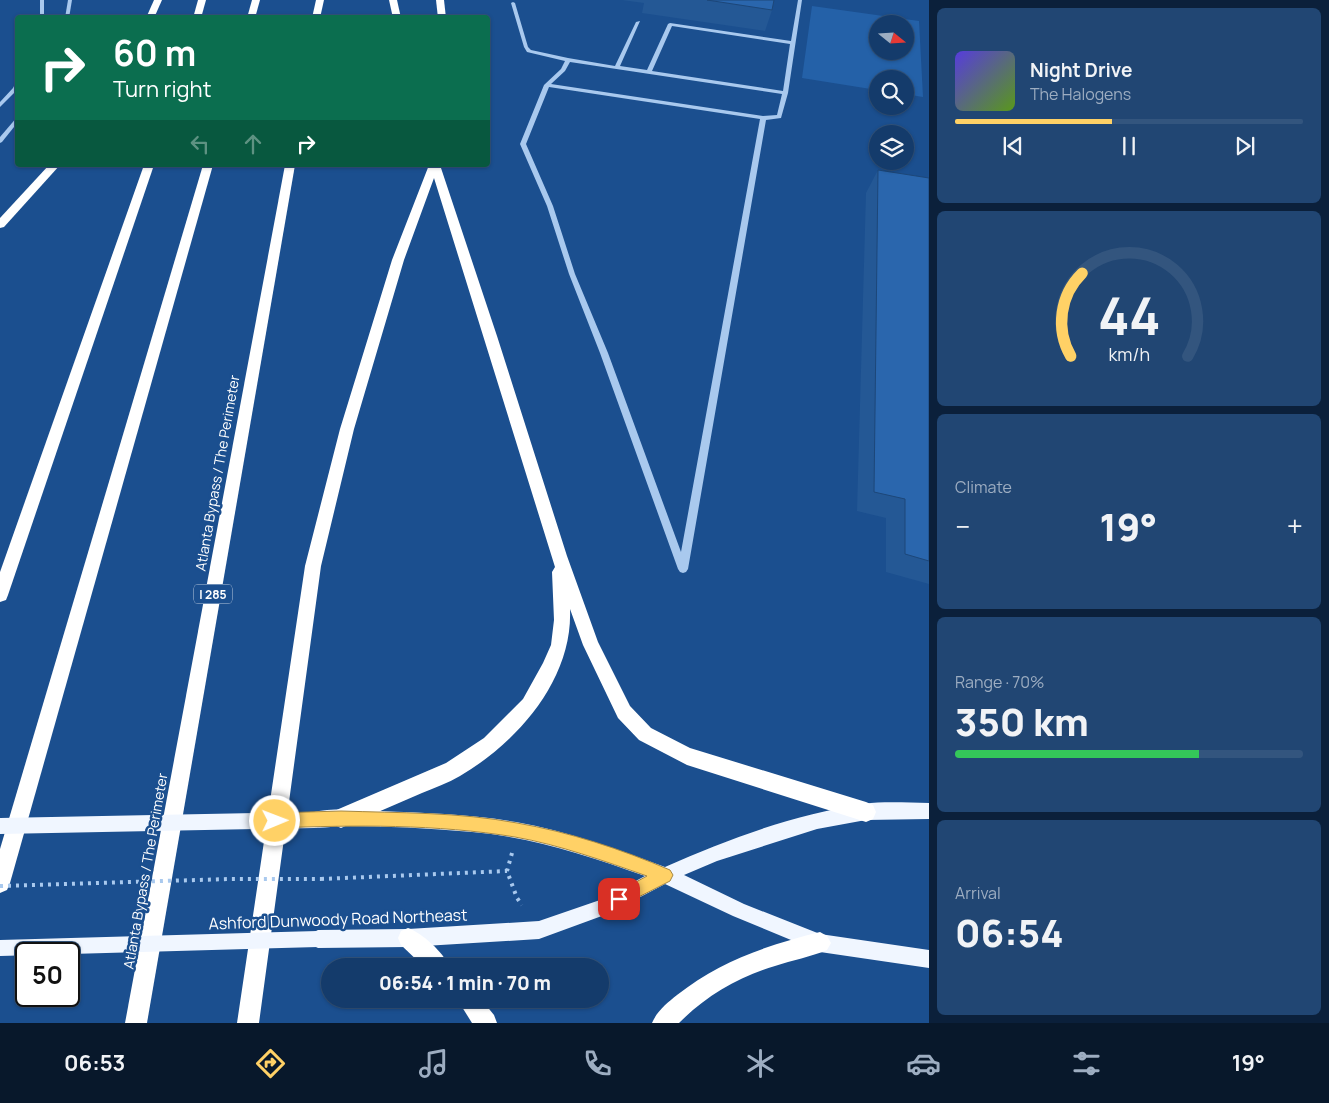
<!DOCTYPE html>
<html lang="en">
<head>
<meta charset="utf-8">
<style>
  body { margin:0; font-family:Manrope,sans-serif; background:#214673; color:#f1f3f6; height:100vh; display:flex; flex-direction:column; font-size:19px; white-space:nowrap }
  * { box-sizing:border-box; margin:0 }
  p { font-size:16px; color:#9dadc1 }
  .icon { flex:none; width:28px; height:28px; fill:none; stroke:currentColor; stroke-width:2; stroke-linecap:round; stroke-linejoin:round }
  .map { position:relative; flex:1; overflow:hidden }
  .sheet { display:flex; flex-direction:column; gap:8px; padding:8px; background:#0b203b; width:400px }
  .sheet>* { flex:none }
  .guide { position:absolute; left:15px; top:15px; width:475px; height:152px; border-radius:5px; box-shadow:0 1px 4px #0004,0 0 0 1px #33557e; background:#0b6e4f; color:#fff; overflow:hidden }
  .needle { width:32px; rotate:108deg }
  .buttons { position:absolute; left:869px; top:15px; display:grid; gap:10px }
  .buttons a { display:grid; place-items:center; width:45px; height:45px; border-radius:50%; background:#143b6b; box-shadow:0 1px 4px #0004,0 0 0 1px #33557e; font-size:25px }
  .speed { position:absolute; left:15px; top:942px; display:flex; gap:10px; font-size:25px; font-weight:700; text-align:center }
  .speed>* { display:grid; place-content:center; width:65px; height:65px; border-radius:50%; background:#143b6b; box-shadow:0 1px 4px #0004,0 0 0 1px #33557e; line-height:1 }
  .speed .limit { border:2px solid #111; border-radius:8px; background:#fff; color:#111 }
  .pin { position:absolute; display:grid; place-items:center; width:42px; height:42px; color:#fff; margin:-21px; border-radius:10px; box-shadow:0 2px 8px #0006 }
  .me { position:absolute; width:55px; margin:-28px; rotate:89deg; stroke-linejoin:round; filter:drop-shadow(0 0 4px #0008) }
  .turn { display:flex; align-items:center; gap:18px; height:105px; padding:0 15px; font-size:22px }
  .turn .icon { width:65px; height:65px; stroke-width:2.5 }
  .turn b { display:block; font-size:35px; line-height:42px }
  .lanes { display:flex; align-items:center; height:48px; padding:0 15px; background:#0003; justify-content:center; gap:25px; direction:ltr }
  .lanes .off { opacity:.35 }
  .big { font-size:38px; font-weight:800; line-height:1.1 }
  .sheet .tile { flex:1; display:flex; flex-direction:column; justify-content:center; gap:8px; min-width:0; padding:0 18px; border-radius:8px; background:#214673 }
  .sheet .dial { align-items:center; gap:0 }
  .dial svg { height:130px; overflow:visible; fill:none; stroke:#33557e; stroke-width:7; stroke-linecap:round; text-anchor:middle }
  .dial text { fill:#f1f3f6; stroke:none }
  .song { display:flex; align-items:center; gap:15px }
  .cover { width:60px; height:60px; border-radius:8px; background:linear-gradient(135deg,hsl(250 70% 55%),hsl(90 70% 35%)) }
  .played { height:5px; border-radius:2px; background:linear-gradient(90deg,#ffd166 45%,#33557e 45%) }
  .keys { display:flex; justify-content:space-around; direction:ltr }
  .heat { display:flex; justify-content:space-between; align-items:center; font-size:28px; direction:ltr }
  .charge { height:8px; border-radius:4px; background:linear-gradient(90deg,#34c759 70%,#33557e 0) }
  .trip { position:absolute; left:321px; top:958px; width:288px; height:50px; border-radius:25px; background:#143b6b; box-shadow:0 1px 4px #0004,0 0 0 1px #33557e; font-weight:800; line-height:50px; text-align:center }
  .dock { display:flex; height:80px; justify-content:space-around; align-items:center; background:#08182b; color:#9dadc1 }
  .dock .icon { width:35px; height:35px }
  .dock .current { color:#ffd166 }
  .dock b { font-size:22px; color:#f1f3f6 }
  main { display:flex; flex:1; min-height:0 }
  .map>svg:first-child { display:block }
</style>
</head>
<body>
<main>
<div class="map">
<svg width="929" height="1023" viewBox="0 0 929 1023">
  <rect width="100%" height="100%" fill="#1b4f8f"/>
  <path fill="#2461a8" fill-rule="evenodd" d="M812 6 919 21 923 97 905 94V79H878L877 90 802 78ZM878 24H905V51H878Z"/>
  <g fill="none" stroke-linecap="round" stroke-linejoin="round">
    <g stroke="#a9c9ee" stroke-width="4" stroke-dasharray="3 5" stroke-linecap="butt">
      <polyline points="512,853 507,871 517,898 522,905"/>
      <polyline points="321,879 507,871"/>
    </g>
    <g fill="#a9c9ee" fill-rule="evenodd">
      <rect x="40" y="0" width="4" height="18"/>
      <polygon points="68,0 72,0 69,18 65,18"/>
      <path d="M798 0H802L788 93 781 118 766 120 688 569 686 572 683 573 680 572 678 569 600 353 569 274 547 206 520 144 544 85 561 69 565 61 527 52 524 47 511 3 513 2 515 3 528 47 531 50 568 58 615 66 636 22 640 21 620 66 647 70 668 24 670 23 791 41ZM672 26 790 44 783 91 652 71ZM570 62 782 94 777 115 763 116 551 84 565 71ZM549 87 760 119 681 552 608 353 575 274 553 206 526 144Z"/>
      <polygon points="16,82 18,82 18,89 0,107 0,102 13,88"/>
      <polygon points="18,116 18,122 2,142 0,143 0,137"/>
    </g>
    <path fill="#f0f6ff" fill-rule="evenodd" d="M929 803V819L866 820 817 829 717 861 684 875 744 904 820 934 929 950V968L820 952 733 916 665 884 610 913 539 939 408 947 318 948 312 945 309 939 312 933 318 930 408 929 539 921 600 900 645 876C589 856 532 837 472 832 429 828 385 826 342 826 331 826 319 830 308 826L306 820 308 814C329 806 358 811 380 811 425 813 471 814 516 822 567 831 616 849 665 867 728 839 795 814 864 804 885 801 908 803 929 803Z"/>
    <g fill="#fff" fill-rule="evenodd">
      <polygon points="154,0 162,0 154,18 146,18"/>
      <polygon points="198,0 206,0 201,18 193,18"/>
      <polygon points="252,0 260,0 255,18 247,18"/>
      <polygon points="316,0 324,0 320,18 312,18"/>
      <polygon points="389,0 397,0 401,18 393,18"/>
      <polygon points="436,0 444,0 446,18 438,18"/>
      <polygon points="49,165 60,165 4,227 0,228 0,218"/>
      <polygon points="144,165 154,165 8,595 6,600 0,602 0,572"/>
      <polygon points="203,165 213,165 10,883 7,890 0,893 0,849"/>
      <polygon points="285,165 295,165 147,1023 125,1023"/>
      <path d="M429 165H440L497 336 567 556 598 642 630 706 651 728 690 748 866 802 873 805 876 812 873 819 866 822 687 765 639 740 618 718 583 645 570 609C573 679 518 742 460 776 448 783 434 788 422 793 395 805 368 816 341 828L334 825 331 818 334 811 446 763 484 738 523 699 543 663 551 645 554 620 552 572 555 567 434 178 404 260 354 429 321 566 259 1023H237L305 566 340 429 392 260Z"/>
      <path d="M408 928C422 933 443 952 449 966H423L401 945 398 938 401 931Z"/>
      <path d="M820 932 827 936 831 943 827 950C811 957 792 960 775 966 738 977 706 996 679 1023H652C657 1011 667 1003 677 995 720 961 768 945 820 932Z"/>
      <polygon points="457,999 481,999 494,1015 497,1023 472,1023"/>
    </g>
    <polyline stroke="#a9c9ee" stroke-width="4" stroke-dasharray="3 5" stroke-linecap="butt" points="0,886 229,879 321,879"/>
    <g stroke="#f0f6ff" stroke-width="16">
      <polyline points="0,826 314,820"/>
      <polyline points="0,948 318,939"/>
    </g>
  </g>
  <g fill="#245895">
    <polygon points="622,0 774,0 772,10 765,31 642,13 644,3"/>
    <polygon points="878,170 929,178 929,584 886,572 886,518 857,511 866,193"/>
  </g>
  <g fill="#2a66ad" stroke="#1d4779">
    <polygon points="707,0 774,0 772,10"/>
    <polygon points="878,170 929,178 929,561 905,554 905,499 874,492"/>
  </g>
  <path fill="#ffd166" stroke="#a68842" d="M341 811C399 813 459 812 517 823 569 832 621 849 670 870L673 875 670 881 619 907 614 904 611 899 614 894 647 876C604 861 560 845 515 837 436 824 355 825 275 828L270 826 268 821 270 815 275 813Z"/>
  <g text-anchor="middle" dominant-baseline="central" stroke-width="5" stroke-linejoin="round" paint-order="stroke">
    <rect fill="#1b4f8f" stroke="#bbcadd" stroke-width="1" x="194" y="584.5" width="38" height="19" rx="4"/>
    <g font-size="12" font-weight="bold" fill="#fff">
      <text x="213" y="594">I 285</text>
    </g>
    <g font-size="14" fill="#fff" stroke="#1b4f8f">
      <text transform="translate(217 473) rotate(-80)">Atlanta Bypass / The Perimeter</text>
      <text transform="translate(145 871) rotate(-80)">Atlanta Bypass / The Perimeter</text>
    </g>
    <g font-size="16" fill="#fff" stroke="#1b4f8f">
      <text transform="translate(338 919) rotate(-2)">Ashford Dunwoody Road Northeast</text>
    </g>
  </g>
</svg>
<div class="buttons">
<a><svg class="needle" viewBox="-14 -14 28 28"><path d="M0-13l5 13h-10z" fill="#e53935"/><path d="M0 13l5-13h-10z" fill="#9dadc1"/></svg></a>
<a><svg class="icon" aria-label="search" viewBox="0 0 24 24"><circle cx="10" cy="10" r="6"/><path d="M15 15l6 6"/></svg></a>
<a><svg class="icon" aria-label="layers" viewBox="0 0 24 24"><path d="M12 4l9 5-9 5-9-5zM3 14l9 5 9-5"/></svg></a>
</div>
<div class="speed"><div class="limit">50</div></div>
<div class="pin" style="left:619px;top:899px;background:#d93025"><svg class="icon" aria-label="arrive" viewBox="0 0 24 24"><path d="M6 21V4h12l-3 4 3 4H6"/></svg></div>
<svg class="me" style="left:275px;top:821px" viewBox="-20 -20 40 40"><circle r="17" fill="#ffd166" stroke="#fff" stroke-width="3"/><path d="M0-11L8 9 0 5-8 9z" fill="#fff"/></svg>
<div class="trip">06:54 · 1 min · 70 m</div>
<div class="guide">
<div class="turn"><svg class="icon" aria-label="right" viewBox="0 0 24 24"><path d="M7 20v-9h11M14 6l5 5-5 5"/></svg><div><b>60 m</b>Turn right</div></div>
<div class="lanes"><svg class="icon off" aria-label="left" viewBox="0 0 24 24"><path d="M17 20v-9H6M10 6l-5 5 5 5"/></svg><svg class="icon off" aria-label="ahead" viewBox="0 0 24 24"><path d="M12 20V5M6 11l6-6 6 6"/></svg><svg class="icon" aria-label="right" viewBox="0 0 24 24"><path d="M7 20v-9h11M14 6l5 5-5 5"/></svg></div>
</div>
</div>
<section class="sheet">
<div class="tile">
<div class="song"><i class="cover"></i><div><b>Night Drive</b><p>The Halogens</p></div></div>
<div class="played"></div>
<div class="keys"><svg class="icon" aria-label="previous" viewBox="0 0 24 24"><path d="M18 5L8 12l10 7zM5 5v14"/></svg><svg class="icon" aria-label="pause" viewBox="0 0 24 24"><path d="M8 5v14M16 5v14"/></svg><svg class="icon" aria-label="next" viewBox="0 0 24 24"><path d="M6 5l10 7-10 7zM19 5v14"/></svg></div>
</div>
<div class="tile dial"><svg viewBox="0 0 100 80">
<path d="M14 69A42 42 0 1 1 86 69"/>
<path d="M14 69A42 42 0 0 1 21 18" stroke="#ffd166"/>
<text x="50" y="56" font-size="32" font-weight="700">44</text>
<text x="50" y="72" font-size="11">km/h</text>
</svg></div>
<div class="tile"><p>Climate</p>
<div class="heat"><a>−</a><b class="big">19°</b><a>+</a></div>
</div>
<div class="tile"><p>Range · 70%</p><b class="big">350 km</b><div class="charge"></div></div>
<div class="tile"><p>Arrival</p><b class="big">06:54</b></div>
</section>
</main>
<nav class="dock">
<b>06:53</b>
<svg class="icon current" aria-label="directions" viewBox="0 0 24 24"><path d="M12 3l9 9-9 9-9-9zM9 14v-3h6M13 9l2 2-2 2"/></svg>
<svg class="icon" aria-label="music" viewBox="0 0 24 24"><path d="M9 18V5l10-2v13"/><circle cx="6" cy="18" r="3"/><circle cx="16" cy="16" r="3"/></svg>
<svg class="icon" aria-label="phone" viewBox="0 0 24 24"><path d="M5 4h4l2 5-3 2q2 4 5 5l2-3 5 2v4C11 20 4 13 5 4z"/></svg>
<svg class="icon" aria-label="climate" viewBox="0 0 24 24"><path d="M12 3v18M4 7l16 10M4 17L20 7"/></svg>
<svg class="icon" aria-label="car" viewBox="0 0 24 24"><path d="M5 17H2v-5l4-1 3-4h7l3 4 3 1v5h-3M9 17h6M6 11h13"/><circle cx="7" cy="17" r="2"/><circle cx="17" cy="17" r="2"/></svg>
<svg class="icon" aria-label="filters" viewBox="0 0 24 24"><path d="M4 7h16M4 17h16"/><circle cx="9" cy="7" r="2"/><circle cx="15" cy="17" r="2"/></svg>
<b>19°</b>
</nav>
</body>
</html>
